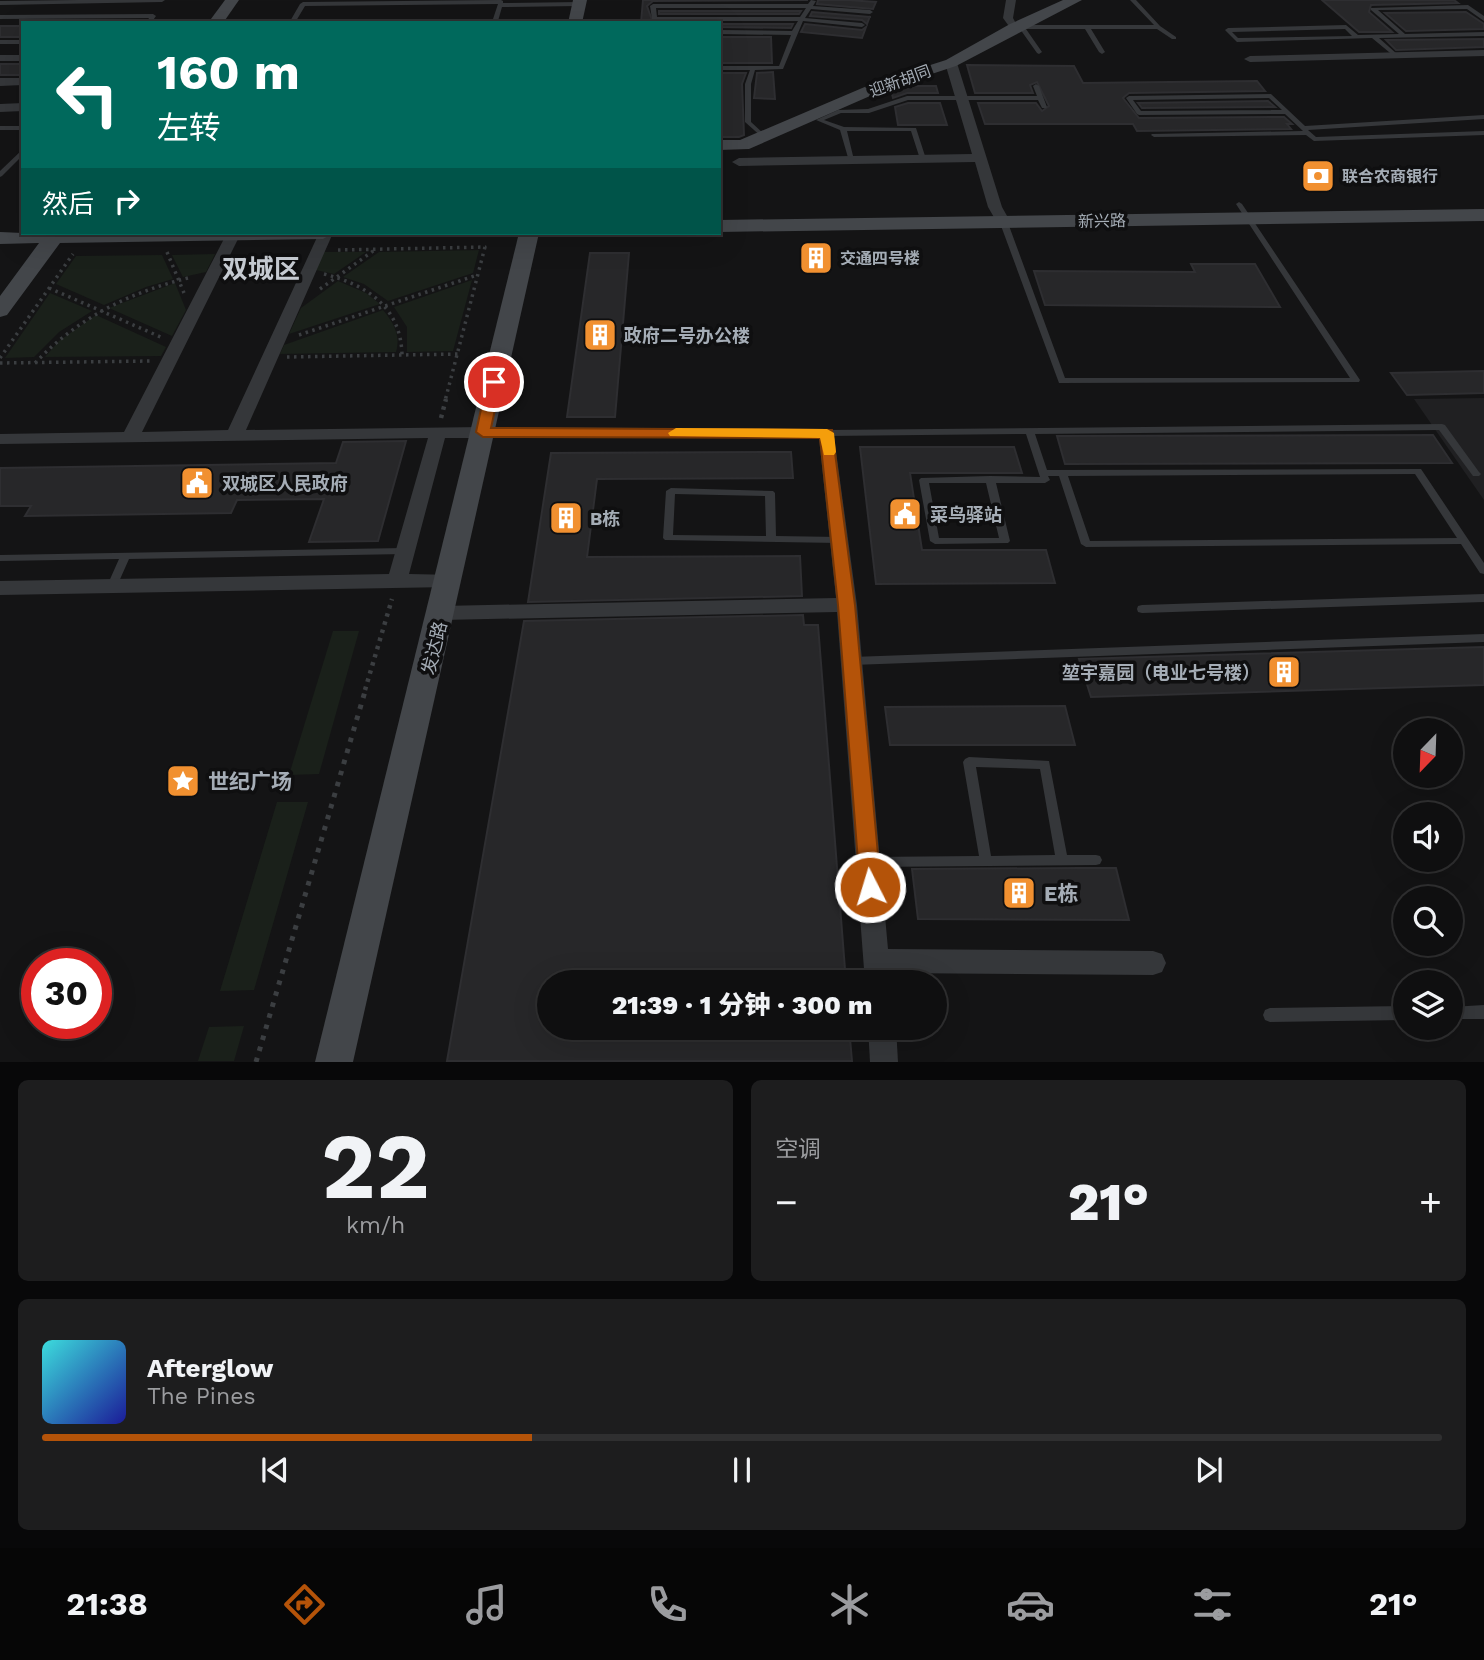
<!DOCTYPE html>
<html lang="zh">
<head>
<meta charset="utf-8">
<style>
  body { margin:0; font-family:"Work Sans","Noto Sans SC",sans-serif; background:#1d1d1e; color:#f1f3f6; height:100vh; display:flex; flex-direction:column; font-size:26px; white-space:nowrap }
  * { box-sizing:border-box; margin:0 }
  p { font-size:23px; color:#9b9c9f }
  .icon { flex:none; width:38px; height:38px; fill:none; stroke:currentColor; stroke-width:2; stroke-linecap:round; stroke-linejoin:round }
  .map { position:relative; height:1062px; overflow:hidden }
  .panel { display:flex; flex-direction:column; gap:18px; padding:18px; background:#080809; flex:1 }
  .panel>* { flex:none }
  .banner { position:absolute; left:21px; top:21px; width:700px; height:214px; border-radius:0px; box-shadow:0 7px 28px #0002,0 0 0 2px #2f2f30; background:#00695c; color:#fff; overflow:hidden }
  .needle { width:46px; rotate:203deg }
  .fabs { position:absolute; left:1393px; top:718px; display:grid; gap:14px }
  .fabs a { display:grid; place-items:center; width:70px; height:70px; border-radius:50%; background:#0f0f10; box-shadow:0 7px 28px #0002,0 0 0 2px #2f2f30; font-size:35px }
  .speed { position:absolute; left:21px; top:948px; display:flex; gap:14px; font-size:35px; font-weight:700; text-align:center }
  .speed>* { display:grid; place-content:center; width:91px; height:91px; border-radius:50%; background:#0f0f10; box-shadow:0 7px 28px #0002,0 0 0 2px #2f2f30; line-height:1 }
  .speed .limit { border:10px solid #d22; background:#fff; color:#111 }
  .pin { position:absolute; display:grid; place-items:center; width:60px; height:60px; color:#fff; margin:-30px; border:4px solid #fff; border-radius:50%; box-shadow:0 2px 7px #0007 }
  .me { position:absolute; width:77px; margin:-38px; rotate:355deg; stroke-linejoin:round; filter:drop-shadow(0 0 5px #0008) }
  .turn { display:flex; align-items:center; gap:24px; height:147px; padding:0 21px; font-size:32px }
  .turn .icon { width:91px; height:91px; stroke-width:2.5 }
  .turn b { display:block; font-size:49px; line-height:60px }
  .then { display:flex; align-items:center; height:66px; padding:0 21px; background:#0003; gap:14px; font-size:26px }
  .big { font-size:52px; font-weight:800; line-height:1.1 }
  .panel .card { flex:1; display:flex; flex-direction:column; justify-content:center; gap:10px; min-width:0; padding:0 24px; border-radius:10px; background:#1d1d1e }
  .panel .dial { align-items:center; gap:0 }
  .dial b { font-size:91px; line-height:1 }
  .song { display:flex; align-items:center; gap:21px }
  .cover { width:84px; height:84px; border-radius:10px; background:linear-gradient(135deg,hsl(180 70% 55%),hsl(240 70% 35%)) }
  .played { height:7px; border-radius:4px; background:linear-gradient(90deg,#b45309 35%,#2f2f30 35%) }
  .keys { display:flex; justify-content:space-around; direction:ltr }
  .heat { display:flex; justify-content:space-between; align-items:center; font-size:38px; direction:ltr }
  .panel .tiles { flex:1; display:grid; gap:18px; grid-template-columns:1fr 1fr }
  .card:last-child { grid-column:span 2 }
  .trip { position:absolute; left:537px; top:970px; width:410px; height:70px; border-radius:35px; background:#0f0f10; box-shadow:0 7px 28px #0002,0 0 0 2px #2f2f30; font-weight:800; line-height:70px; text-align:center }
  .tab-bar { display:flex; height:112px; justify-content:space-around; align-items:center; background:#060606; color:#9b9c9f }
  .tab-bar .icon { width:49px; height:49px }
  .tab-bar .on { color:#b45309 }
  .tab-bar b { font-size:32px; color:#f1f3f6 }
  .map>svg:first-child { display:block }
</style>
</head>
<body>
<div class="map">
<svg width="1484" height="1062" viewBox="0 0 1484 1062">
  <rect width="100%" height="100%" fill="#141415"/>
  <polygon fill="#202022" points="1484,398 1484,500 1414,399"/>
  <g fill="#1a201a">
    <polygon points="479,250 473,273 388,301 364,284 343,277 379,252"/>
    <polygon points="323,252 366,252 334,274 316,270"/>
    <polygon points="215,254 206,272 183,277 172,255"/>
    <polygon points="162,255 173,279 146,287 104,305 56,284 76,256"/>
    <polygon points="472,280 453,351 407,352 407,327 394,307"/>
    <polygon points="338,281 366,293 380,304 289,334 301,308"/>
    <polygon points="175,283 186,310 172,336 109,308"/>
    <polygon points="50,293 92,311 59,332 34,357 5,358"/>
    <path d="M383 310C393 322 401 335 396 352L280 354 284 345Z"/>
    <polygon points="96,315 166,347 161,356 45,357 59,341"/>
    <polygon points="333,631 359,631 319,774 289,775"/>
    <polygon points="277,802 308,802 254,990 220,991"/>
    <polygon points="244,1026 234,1061 198,1061 209,1027"/>
  </g>
  <g fill="#272729" stroke="#2e2e31" stroke-width="2">
    <polygon points="643,0 808,0 653,1 647,6 653,23 641,23"/>
    <polygon points="818,0 848,0 876,2 873,9 817,4"/>
    <polygon points="1322,0 1454,0 1458,3 1371,5 1369,12 1392,32 1359,32"/>
    <polygon points="659,11 801,11 799,14 659,14"/>
    <polygon points="812,12 870,17 870,16 867,24 862,20 810,16"/>
    <polygon points="1466,12 1484,24 1484,29 1406,31 1385,13"/>
    <polygon points="719,24 793,24 791,28 719,27"/>
    <polygon points="805,24 862,30 866,27 862,38 801,32"/>
    <rect x="0" y="26" width="23" height="11"/>
    <polygon points="719,37 771,37 772,63 719,63"/>
    <polygon points="1484,39 1484,47 1396,50 1386,40"/>
    <rect x="0" y="64" width="23" height="11"/>
    <polygon points="967,65 1074,66 1083,83 1257,81 1265,91 1129,93 1123,98 1139,118 1284,117 1292,124 1287,124 1291,129 1137,131 1133,124 985,124 978,103 1036,103 1042,111 1049,106 1037,82 1030,85 1033,93 975,93"/>
    <polygon points="773,72 775,99 754,98 757,73"/>
    <polygon points="719,73 746,73 742,84 744,135 739,137 719,137"/>
    <polygon points="905,86 936,86 938,93 907,93 893,98 891,90"/>
    <polygon points="1268,101 1275,107 1142,108 1138,103"/>
    <polygon points="908,103 940,103 947,125 898,125 895,107"/>
    <polygon points="590,253 629,253 615,417 567,417"/>
    <polygon points="1191,264 1255,264 1280,307 1045,305 1034,271 1195,272"/>
    <polygon points="1484,371 1484,393 1407,395 1391,373"/>
    <polygon points="1433,435 1452,463 1065,464 1057,436"/>
    <polygon points="406,441 378,541 309,542 324,499 237,500 231,513 25,516 31,506 0,506 0,468 336,463 343,442"/>
    <polygon points="860,447 1014,447 1022,473 910,473 922,550 1046,550 1055,583 876,584"/>
    <polygon points="791,452 793,478 597,479 587,557 800,556 802,596 528,602 551,453"/>
    <polygon points="803,615 804,625 818,625 846,982 550,982 550,1027 849,1027 852,1061 447,1061 524,621"/>
    <polygon points="1484,647 1484,685 1091,697 1079,659"/>
    <polygon points="1065,706 1075,745 890,745 885,707"/>
    <polygon points="1080,868 1116,868 1129,920 918,919 912,869"/>
  </g>
  <g fill="none" stroke-linecap="round" stroke-linejoin="round">
    <g stroke="#3b3e41" stroke-width="3.5" stroke-dasharray="2.5 4.5" stroke-linecap="butt">
      <polyline points="338,250 485,247 445,401"/>
      <polyline points="167,252 184,293"/>
      <path d="M324 274C367 285 401 307 402 355"/>
      <polyline points="49,288 163,338"/>
      <polyline points="320,289 376,249"/>
      <polyline points="299,335 477,275"/>
      <polyline points="287,357 458,354"/>
      <polyline points="0,358 73,254"/>
      <polyline points="0,363 150,361"/>
      <path d="M35 363C79 317 130 292 192 277"/>
    </g>
    <g stroke="#3b3e41" stroke-width="4.5" stroke-dasharray="3.5 5" stroke-linecap="butt">
      <polyline points="441,418 446,399"/>
      <polyline points="365,690 392,599"/>
    </g>
    <polyline stroke="#3b3e41" stroke-width="5" stroke-dasharray="4.5 7" stroke-linecap="butt" points="256,1062 366,688"/>
    <g fill="#35373a" fill-rule="evenodd">
      <polygon points="78,0 165,0 162,2 0,5 0,1"/>
      <path d="M501 0 503 1V3L579 2 582 4 579 6 502 7 498 21 495 23H289L300 4 303 2ZM498 4 493 19 296 21 305 6Z"/>
      <path d="M811 0 816 1 813 6 870 10 873 12 870 14 811 9 805 18 862 23 865 25 862 27 803 21 783 69 755 70 751 84V122L765 135 766 136 763 138 745 122V84L750 70H719V66H779L791 35 719 34V30L792 31 798 21H655L652 19 650 6 653 4H808ZM656 8H806L800 17H657Z"/>
      <polygon points="1130,0 1136,0 1160,26 1176,37 1176,39 1172,39 1157,29 1091,29 1105,52 1102,54 1099,52 1085,29 1026,29 1042,52 1039,54 1037,53 1020,29 1014,27 1017,25 1154,25"/>
      <path d="M1468 5 1484 16V21L1467 9 1378 10 1405 34 1484 32V36L1379 38 1397 54 1398 55 1395 57 1372 38 1237 42 1225 30 1228 28 1346 25 1358 35 1399 34 1371 10V8ZM1345 29 1352 36 1238 38 1232 32Z"/>
      <polygon points="0,15 153,14 156,16 151,23 146,23 149,18 0,19"/>
      <rect x="0" y="40" width="23" height="4"/>
      <polygon points="1036,84 1039,86 1047,107 1046,108 1042,108 1038,100 908,100 869,113 841,113 824,120 844,127 916,128 926,159 923,161 920,159 911,131 847,131 854,160 849,161 840,130 816,120 838,110 868,109 907,96 1037,96 1033,86"/>
      <path d="M1271 94 1305 126 1484 115V119L1308 130 1316 137 1484 131V135L1314 141 1306 135 1154 137 1151 135 1152 134 1303 131 1285 114 1139 115 1137 114 1126 98 1129 96ZM1269 98 1282 110 1141 111 1133 100Z"/>
      <rect x="0" y="126" width="23" height="4"/>
      <polygon points="23,149 23,155 2,176 0,177 0,171"/>
      <polygon points="1239,202 1242,204 1360,380 1359,382 1059,383 1000,223 1002,222 1008,223 1065,378 1350,378 1236,204"/>
      <path d="M1442 424 1445 425 1479 472 1481 474 1479 476H1473L1439 430 1035 434 1047 470 1421 469 1484 563V574L1480 573 1461 544 1086 547 1081 544 1059 476H1048L1050 480 1045 483H996L1010 541 1008 543 935 544 930 541 919 480 921 478 990 476 1040 477 1026 434 827 436 823 433 827 430ZM1415 474 1457 538 1090 541 1068 476ZM929 483H986L999 538H939Z"/>
      <path d="M671 488 773 491 775 493 776 536 839 537 844 540 839 543 665 540 663 538 666 491ZM675 494 765 496 766 536 673 535Z"/>
      <polygon points="405,548 410,551 405,554 129,559 117,586 112,590 107,586 119,559 0,561 0,555"/>
      <polygon points="1484,594 1484,602 1142,613 1138,612 1137,609 1138,606 1142,605"/>
      <polygon points="1484,634 1484,642 852,665 848,664 847,661 848,658 852,657"/>
      <path d="M969 757 1049 761 1067 855H1096L1100 856 1102 860 1100 864 1096 865 869 867 865 866 863 862 865 858 869 857 979 856 963 762 965 759ZM976 767 1040 769 1055 855 991 856Z"/>
      <polygon points="1484,1005 1484,1019 1451,1019 1451,1007"/>
      <polygon points="1405,1006 1405,1020 1270,1022 1265,1020 1263,1015 1265,1010 1270,1008"/>
    </g>
    <g fill="#35373a" fill-rule="evenodd">
      <polygon points="1006,0 1016,0 1013,18 1019,29 1011,29 1003,18"/>
      <polygon points="1484,50 1484,56 1250,62 1244,59 1250,56"/>
      <rect x="0" y="55" width="23" height="6"/>
      <polygon points="951,60 957,63 1002,207 1011,223 1009,226 999,226 988,207 975,162 739,166 732,162 739,158 972,154 945,63"/>
      <polygon points="0,78 23,78 23,85 0,86"/>
      <polygon points="23,103 23,111 0,112 0,104"/>
      <polygon points="227,233 240,235 142,432 228,430 319,233 333,233 246,430 483,427 833,429 857,605 888,949 1153,951 1162,954 1166,963 1162,972 1153,975 891,973 891,982 865,982 837,612 442,620 435,618 432,613 435,608 442,606 836,598 819,438 445,438 409,574 456,575 459,580 449,587 0,595 0,581 389,574 428,438 0,444 0,434 124,432"/>
      <polygon points="868,1027 896,1027 898,1062 870,1062"/>
    </g>
    <g fill="#43464a" fill-rule="evenodd">
      <polygon points="225,0 239,0 223,23 208,23"/>
      <polygon points="573,0 587,0 582,23 568,23"/>
      <polygon points="1063,0 1082,0 956,66 886,89 749,149 719,150 719,140 740,140 874,83 946,60 1010,24"/>
      <polygon points="1484,209 1484,221 719,232 719,220"/>
      <polygon points="0,232 23,233 333,233 323,239 60,243 7,315 0,317 0,296 39,243 0,244"/>
      <polygon points="519,233 539,233 353,1062 315,1062"/>
    </g>
  </g>
  <polygon fill="#b45309" stroke="#753606" stroke-width="2" points="494,378 501,382 491,428 832,430 855,605 881,887 878,893 870,896 863,893 860,887 838,605 820,438 483,437 476,432 487,382"/>
  <polygon fill="#f59e0b" points="676,428 827,429 834,433 836,452 834,455 824,455 820,438 670,436 668,433"/>
  <defs>
    <symbol id="bank-square" viewBox="-11 -11 22 22"><rect x="-9" y="-9" width="18" height="18" rx="4" fill="#f19030" stroke="#0f0f10"/><path d="M-6-4H6V4H-6ZM0-2.3a2.3 2.3 0 1 0 0 4.6a2.3 2.3 0 1 0 0-4.6Z" fill="#fff"/></symbol>
    <symbol id="building-square" viewBox="-11 -11 22 22"><rect x="-9" y="-9" width="18" height="18" rx="4" fill="#f19030" stroke="#0f0f10"/><path d="M-4-6H4V6H1V3H-1V6H-4ZM-2.5-4.3h1.7v1.8h-1.7ZM.8-4.3h1.7v1.8H.8ZM-2.5-1h1.7V.8h-1.7ZM.8-1h1.7V.8H.8Z" fill="#fff"/></symbol>
    <symbol id="civic-square" viewBox="-11 -11 22 22"><rect x="-9" y="-9" width="18" height="18" rx="4" fill="#f19030" stroke="#0f0f10"/><path d="M-.6-6.5H3V-4.5H.6V-3L4-1V1h2V6H-6V1h2V-1L-.6-3ZM-1.2 2.5V6h2.4V2.5Z" fill="#fff"/></symbol>
    <symbol id="sight-square" viewBox="-11 -11 22 22"><rect x="-9" y="-9" width="18" height="18" rx="4" fill="#f19030" stroke="#0f0f10"/><path d="M0-6L1.8-2.2L6-1.7L2.9 1.2L3.7 5.4L0 3.3L-3.7 5.4L-2.9 1.2L-6-1.7L-1.8-2.2Z" fill="#fff"/></symbol>
  </defs>
  <g fill-rule="evenodd">
    <use href="#bank-square" x="1299" y="157" width="38" height="38"/>
    <use href="#building-square" x="797" y="239" width="38" height="38"/>
    <use href="#building-square" x="581" y="316" width="38" height="38"/>
    <use href="#civic-square" x="178" y="464" width="38" height="38"/>
    <use href="#civic-square" x="886" y="495" width="38" height="38"/>
    <use href="#building-square" x="547" y="499" width="38" height="38"/>
    <use href="#building-square" x="1265" y="653" width="38" height="38"/>
    <use href="#sight-square" x="164" y="762" width="38" height="38"/>
    <use href="#building-square" x="1000" y="874" width="38" height="38"/>
  </g>
  <g text-anchor="middle" dominant-baseline="central" stroke-width="7" stroke-linejoin="round" paint-order="stroke">
    <g font-size="16" fill="#a5adb6" stroke="#0f0f10">
      <text transform="translate(900 81) rotate(-20)">迎新胡同</text>
      <text transform="translate(1102 221) rotate(-1)">新兴路</text>
    </g>
    <g font-size="16" font-weight="bold" fill="#a5adb6" stroke="#0f0f10" text-anchor="start">
      <text x="1342" y="176">联合农商银行</text>
      <text x="840" y="258">交通四号楼</text>
    </g>
    <g font-size="18" font-weight="bold" fill="#a5adb6" stroke="#0f0f10" text-anchor="start">
      <text x="624" y="335">政府二号办公楼</text>
      <text x="222" y="483">双城区人民政府</text>
      <text x="930" y="514">菜鸟驿站</text>
      <text x="590" y="518">B栋</text>
      <text x="1260" y="672" text-anchor="end">堃宇嘉园（电业七号楼）</text>
    </g>
    <g font-size="18" fill="#a5adb6" stroke="#0f0f10">
      <text transform="translate(434 648) rotate(-76)">发达路</text>
    </g>
    <g font-size="21" font-weight="bold" fill="#a5adb6" stroke="#0f0f10" text-anchor="start">
      <text x="208" y="781">世纪广场</text>
      <text x="1044" y="893">E栋</text>
    </g>
    <g font-size="26" font-weight="bold" fill="#c6cbd2" stroke="#0f0f10">
      <text x="261" y="269">双城区</text>
    </g>
  </g>
</svg>
<div class="fabs">
<a><svg class="needle" viewBox="-14 -14 28 28"><path d="M0-13l5 13h-10z" fill="#e53935"/><path d="M0 13l5-13h-10z" fill="#9b9c9f"/></svg></a>
<a><svg class="icon" aria-label="sound" viewBox="0 0 24 24"><path d="M4 9h4l5-4v14l-5-4H4zM17 9q2 3 0 6"/></svg></a>
<a><svg class="icon" aria-label="search" viewBox="0 0 24 24"><circle cx="10" cy="10" r="6"/><path d="M15 15l6 6"/></svg></a>
<a><svg class="icon" aria-label="layers" viewBox="0 0 24 24"><path d="M12 4l9 5-9 5-9-5zM3 14l9 5 9-5"/></svg></a>
</div>
<div class="speed"><div class="limit">30</div></div>
<div class="pin" style="left:494px;top:382px;background:#d93025"><svg class="icon" aria-label="arrive" viewBox="0 0 24 24"><path d="M6 21V4h12l-3 4 3 4H6"/></svg></div>
<svg class="me" style="left:870px;top:887px" viewBox="-20 -20 40 40"><circle r="17" fill="#b45309" stroke="#fff" stroke-width="3"/><path d="M0-11L8 9 0 5-8 9z" fill="#fff"/></svg>
<div class="trip">21:39 · 1 分钟 · 300 m</div>
<div class="banner">
<div class="turn"><svg class="icon" aria-label="left" viewBox="0 0 24 24"><path d="M17 20v-9H6M10 6l-5 5 5 5"/></svg><div><b>160 m</b>左转</div></div>
<div class="then">然后<svg class="icon" aria-label="right" viewBox="0 0 24 24"><path d="M7 20v-9h11M14 6l5 5-5 5"/></svg></div>
</div>
</div>
<section class="panel">
<div class="tiles">
<div class="card dial"><b>22</b><p>km/h</p></div>
<div class="card"><p>空调</p>
<div class="heat"><a>−</a><b class="big">21°</b><a>+</a></div>
</div>
<div class="card">
<div class="song"><i class="cover"></i><div><b>Afterglow</b><p>The Pines</p></div></div>
<div class="played"></div>
<div class="keys"><svg class="icon" aria-label="previous" viewBox="0 0 24 24"><path d="M18 5L8 12l10 7zM5 5v14"/></svg><svg class="icon" aria-label="pause" viewBox="0 0 24 24"><path d="M8 5v14M16 5v14"/></svg><svg class="icon" aria-label="next" viewBox="0 0 24 24"><path d="M6 5l10 7-10 7zM19 5v14"/></svg></div>
</div>
</div>
</section>
<nav class="tab-bar">
<b>21:38</b>
<svg class="icon on" aria-label="directions" viewBox="0 0 24 24"><path d="M12 3l9 9-9 9-9-9zM9 14v-3h6M13 9l2 2-2 2"/></svg>
<svg class="icon" aria-label="music" viewBox="0 0 24 24"><path d="M9 18V5l10-2v13"/><circle cx="6" cy="18" r="3"/><circle cx="16" cy="16" r="3"/></svg>
<svg class="icon" aria-label="phone" viewBox="0 0 24 24"><path d="M5 4h4l2 5-3 2q2 4 5 5l2-3 5 2v4C11 20 4 13 5 4z"/></svg>
<svg class="icon" aria-label="climate" viewBox="0 0 24 24"><path d="M12 3v18M4 7l16 10M4 17L20 7"/></svg>
<svg class="icon" aria-label="car" viewBox="0 0 24 24"><path d="M5 17H2v-5l4-1 3-4h7l3 4 3 1v5h-3M9 17h6M6 11h13"/><circle cx="7" cy="17" r="2"/><circle cx="17" cy="17" r="2"/></svg>
<svg class="icon" aria-label="filters" viewBox="0 0 24 24"><path d="M4 7h16M4 17h16"/><circle cx="9" cy="7" r="2"/><circle cx="15" cy="17" r="2"/></svg>
<b>21°</b>
</nav>
</body>
</html>
